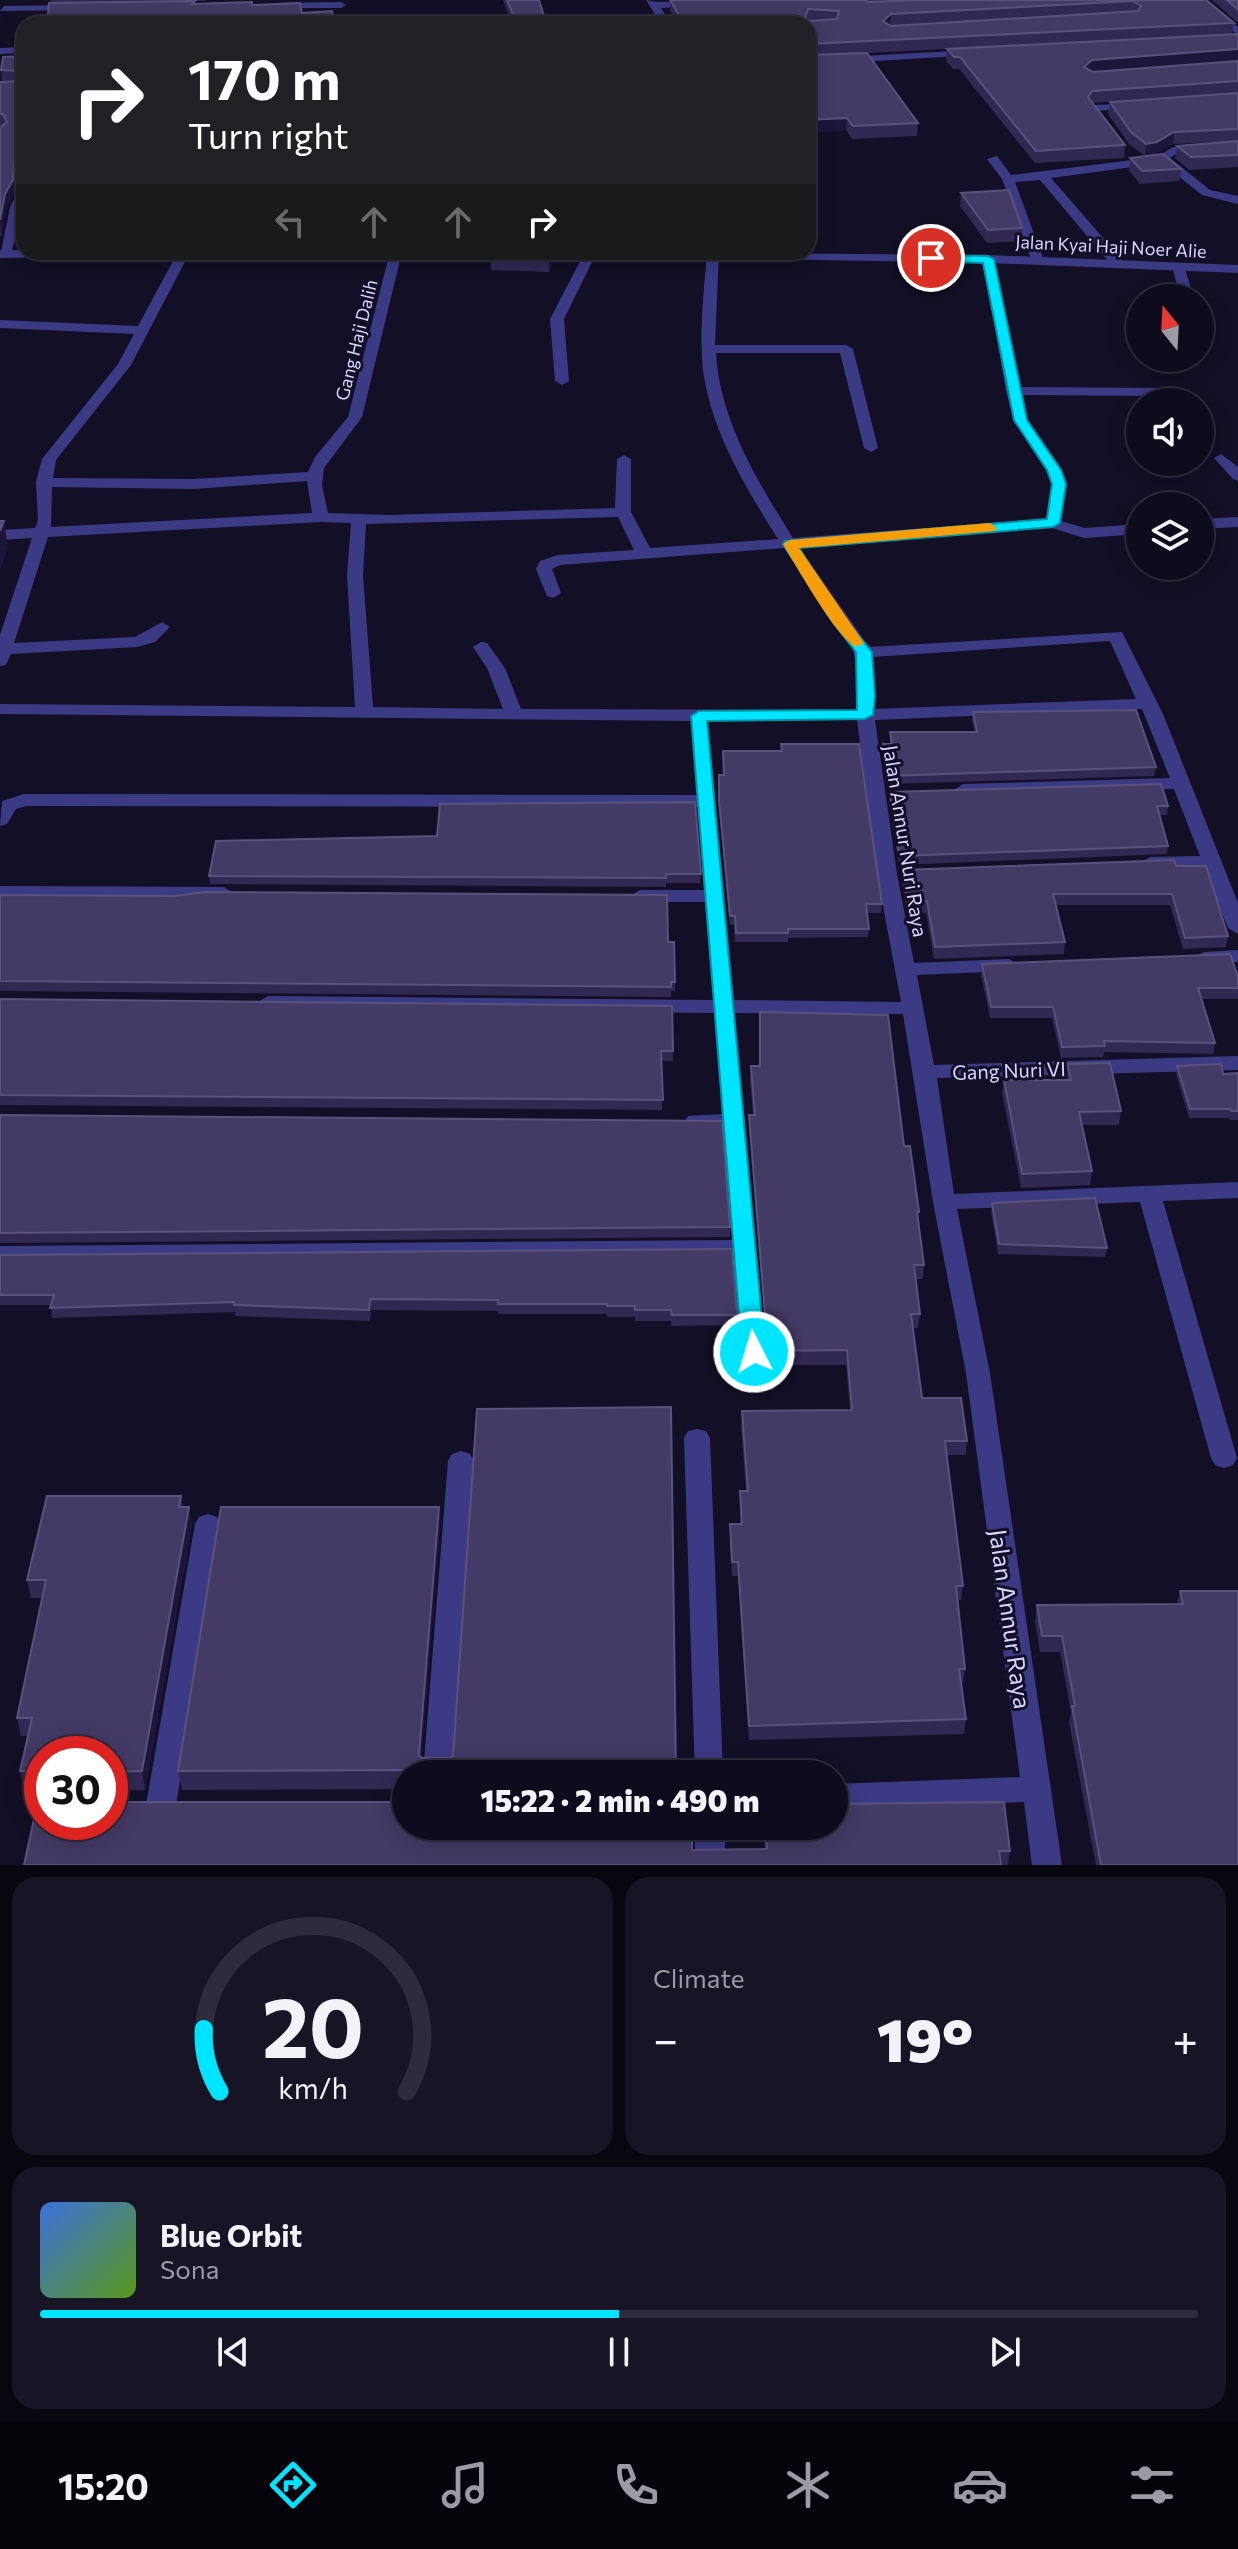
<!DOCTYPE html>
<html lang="en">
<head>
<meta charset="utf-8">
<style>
  body { margin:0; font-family:Commissioner,sans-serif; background:#171425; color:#f1f3f6; height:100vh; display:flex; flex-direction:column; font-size:30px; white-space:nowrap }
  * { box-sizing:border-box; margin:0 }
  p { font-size:26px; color:#9b9ba3 }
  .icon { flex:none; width:44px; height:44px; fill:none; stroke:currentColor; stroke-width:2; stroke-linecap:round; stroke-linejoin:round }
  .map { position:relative; height:1865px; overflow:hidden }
  .side { display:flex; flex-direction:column; gap:12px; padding:12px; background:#08060f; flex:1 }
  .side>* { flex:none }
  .guide { position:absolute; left:16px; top:16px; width:800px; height:244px; border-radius:24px; box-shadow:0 4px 20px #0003,0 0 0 2px #2e2b3b; background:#202124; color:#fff; overflow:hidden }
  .needle { width:52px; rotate:342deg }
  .tools { position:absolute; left:1126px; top:284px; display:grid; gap:16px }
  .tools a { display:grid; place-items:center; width:88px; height:88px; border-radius:50%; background:#0e0b1c; box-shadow:0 4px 20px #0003,0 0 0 2px #2e2b3b; font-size:40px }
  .speed { position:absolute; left:24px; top:1736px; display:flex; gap:16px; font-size:40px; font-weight:700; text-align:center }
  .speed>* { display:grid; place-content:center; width:104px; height:104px; border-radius:50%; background:#0e0b1c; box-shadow:0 4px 20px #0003,0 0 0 2px #2e2b3b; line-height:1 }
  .speed .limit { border:12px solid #d22; background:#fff; color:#111 }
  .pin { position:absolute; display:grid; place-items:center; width:68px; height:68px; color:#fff; margin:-34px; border:4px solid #fff; border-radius:50%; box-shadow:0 2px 8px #0007 }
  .me { position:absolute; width:88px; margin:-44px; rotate:355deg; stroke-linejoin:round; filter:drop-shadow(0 0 6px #0008) }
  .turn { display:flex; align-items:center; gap:28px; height:168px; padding:0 40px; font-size:36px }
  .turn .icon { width:104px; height:104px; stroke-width:2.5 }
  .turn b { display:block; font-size:56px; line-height:68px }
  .lanes { display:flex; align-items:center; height:76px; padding:0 40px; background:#0003; justify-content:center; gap:40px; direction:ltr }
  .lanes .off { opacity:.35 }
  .big { font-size:60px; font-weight:800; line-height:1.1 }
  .side .card { flex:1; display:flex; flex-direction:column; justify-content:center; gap:12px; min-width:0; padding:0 28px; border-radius:24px; background:#171425 }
  .side .dial { align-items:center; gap:0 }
  .dial svg { height:208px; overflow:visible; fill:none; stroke:#2e2b3b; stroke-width:7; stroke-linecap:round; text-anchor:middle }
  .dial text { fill:#f1f3f6; stroke:none }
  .song { display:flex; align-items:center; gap:24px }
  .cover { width:96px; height:96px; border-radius:12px; background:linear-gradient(135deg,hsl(220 70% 55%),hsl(90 70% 35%)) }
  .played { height:8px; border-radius:4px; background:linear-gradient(90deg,#00e5ff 50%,#2e2b3b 50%) }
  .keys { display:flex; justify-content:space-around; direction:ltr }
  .heat { display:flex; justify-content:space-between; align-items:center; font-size:44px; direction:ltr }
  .side .tiles { flex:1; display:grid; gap:12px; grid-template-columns:1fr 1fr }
  .card:last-child { grid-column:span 2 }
  .trip { position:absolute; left:392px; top:1760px; width:456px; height:80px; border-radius:40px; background:#0e0b1c; box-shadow:0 4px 20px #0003,0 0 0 2px #2e2b3b; font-weight:800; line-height:80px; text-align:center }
  .dock { display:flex; height:128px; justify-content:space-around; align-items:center; background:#06040b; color:#9b9ba3 }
  .dock .icon { width:56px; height:56px }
  .dock .active { color:#00e5ff }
  .dock b { font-size:36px; color:#f1f3f6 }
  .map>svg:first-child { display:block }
</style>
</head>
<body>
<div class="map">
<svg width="1238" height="1865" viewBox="0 0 1238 1865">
  <rect width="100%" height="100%" fill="#130f26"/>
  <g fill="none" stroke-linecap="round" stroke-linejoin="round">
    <g fill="#3d3a85" fill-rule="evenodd">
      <polygon points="646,0 657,2 749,0 744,3 661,8 671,24 661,24"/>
      <polygon points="273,3 341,2 346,5 341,8 269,8 268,6"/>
      <polygon points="73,5 77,6 77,10 0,11 4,6"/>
      <polygon points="1210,9 1218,9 1238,27 1238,35 1210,13"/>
      <polygon points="445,14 449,15 449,19 341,23 336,20 341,17"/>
      <polygon points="24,47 24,53 0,54 0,48"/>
      <polygon points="972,50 977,53 976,55 808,65 808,59"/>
      <polygon points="1134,103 1138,104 1138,108 1095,111 1089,108 1095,105"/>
      <polygon points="1238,144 1238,150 1176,154 1170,158 1210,190 1238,196 1238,204 1202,195 1162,163 1051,178 1124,262 1124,268 1114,268 1040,180 1015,182 1044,261 1033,264 1002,179 987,159 997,156 1011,175 1157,157 1173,147"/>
      <polygon points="24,187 24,203 11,254 0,257 10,207 20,188"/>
      <path d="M178 252H190L131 365 56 460 53 478 194 479 308 472 315 457 348 417 390 252H402L362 417 324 468 322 485 328 513 389 515 615 508 617 459 624 455 631 459V512L650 548 778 539C746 488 711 431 703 370 699 331 704 291 707 252H719L715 345H846L853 349 878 448 871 452 864 448 840 353H716C720 421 758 482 793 538L1046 519 1051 484 1046 470 1014 420 1006 391 983 256 994 259 1021 387 1164 388 1181 392 1189 402H1174L1164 396 1023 395 1028 420 1062 470 1067 484 1061 521 1085 528 1140 524V534L1084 538 1052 528 799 547 869 647 1122 632 1163 714 1238 903V934L1228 928 1204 867 1150 869 1140 863 1150 857 1200 856 1174 789 963 796 954 790 963 784 1170 778 1142 709 875 720 897 874 914 963 1009 959 1019 965 1009 971 917 975 934 1065 1238 1056V1070L937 1078 954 1194 1238 1182V1198L1163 1201 1237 1458 1233 1465 1224 1468 1215 1465 1211 1458 1140 1202 957 1209 990 1373 1062 1865H1032L1024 1802 834 1810V1784L1020 1777 966 1373 933 1202 903 1014 735 1013 766 1352 763 1358 754 1361 745 1358 742 1352 734 1256 0 1262V1246L733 1240 724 1128 688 1126 685 1121 688 1116 722 1114 714 1013 268 1008 258 1002 268 996 713 1000 705 902H640L630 896 640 890H704L698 807 26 806 16 809 7 824 0 826 2 801 24 794 697 795 691 721 0 714V704L355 707 347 575 351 523 321 522 48 537 14 643 135 637 162 622 170 627 155 642 137 647 11 654 6 665 0 666V635L32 538 0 540V530L35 528 38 520 36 482 42 459 118 364 134 334 0 328V320L138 326ZM307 481 312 513 51 527 52 487 194 489ZM618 517 634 550 558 555 540 561 536 569 547 596 553 598 561 593 552 569 560 565 784 548 853 649 858 676 857 710 521 709 505 668 487 643 481 642 473 647 487 668 503 709 373 707 363 575 366 524ZM1110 641 1136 699 874 709 873 657ZM857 720 877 874 901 1002 734 1000 708 721Z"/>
      <polygon points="585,252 597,252 564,319 569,381 562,385 555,381 550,319"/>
      <polygon points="1179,265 1185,269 1194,298 1180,298 1173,269"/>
      <polygon points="1221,454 1238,467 1238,481 1233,479 1214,458"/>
      <polygon points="1238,517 1238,527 1200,529 1200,519"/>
      <polygon points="0,886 224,887 234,893 224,899 0,898"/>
      <polygon points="1238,950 1238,962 1204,964 1194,958 1204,952"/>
      <polygon points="697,1429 706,1431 710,1438 723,1774 695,1774 684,1438 688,1431"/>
      <polygon points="461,1451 470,1454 474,1461 451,1774 423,1774 448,1461 452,1454"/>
      <polygon points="208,1514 217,1517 221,1524 176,1805 171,1814 161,1818 151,1814 146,1805 195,1524 199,1517"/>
      <rect x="695" y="1826" width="30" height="39"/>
    </g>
    <g fill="#3d3a85" fill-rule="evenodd">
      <polygon points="0,250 145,252 139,256 0,258"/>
      <polygon points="593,252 988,255 1238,265 1238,273 988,263 599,256"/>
    </g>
  </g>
  <g fill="#312854">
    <polygon points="51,0 206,0 205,1 195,1 195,4 252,5 302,13 335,24 51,3"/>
    <polygon points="503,0 539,0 544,16 544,24 512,24"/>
    <polygon points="670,0 1206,0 1234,23 1232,34 809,56 918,123 917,136 852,139 846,130 808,133 808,24 677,24 670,10"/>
    <polygon points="1212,0 1238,0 1238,23"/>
    <polygon points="1238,34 1238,93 1092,103 1125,145 1124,158 1035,163 959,69 953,69 946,61 947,49"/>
    <polygon points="24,56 24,160 18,160 14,192 7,206 1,236 0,236 0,128 3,126 0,126 0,82 2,82 1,70"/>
    <polygon points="1238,93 1238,167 1189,170 1175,158 1177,146 1236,141 1173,144 1145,156 1129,144 1108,114 1110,102"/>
    <polygon points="1130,158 1181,169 1179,181 1140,184 1129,170"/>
    <polygon points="961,193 1022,228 1021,241 987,243 960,206"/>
    <polygon points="555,252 549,272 491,270 490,257"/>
    <polygon points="973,712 1156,767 1154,776 887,784 882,752 883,744 890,744 890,732 975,732 972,721"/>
    <polygon points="781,744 882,904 881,913 867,913 869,929 868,937 788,938 788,942 735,942 734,925 730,925 719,809 719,775 723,775 723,751 781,751"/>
    <polygon points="890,792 1168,806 1167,815 1159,815 1168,846 1167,854 899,865 889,801"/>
    <polygon points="1176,866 1228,936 1226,947 1183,949 1170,905 1056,905 1065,942 1064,954 934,959 926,913 907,913 902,882 902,870"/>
    <polygon points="701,874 700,883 666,883 666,887 210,884 209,876"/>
    <polygon points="0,895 668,942 675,982 675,991 671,991 671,997 0,991"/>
    <polygon points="982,964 1238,977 1238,999 1201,999 1215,1043 1213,1054 1104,1052 1103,1057 1061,1058 1052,1018 990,1018 981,975"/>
    <polygon points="0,999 673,1051 673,1061 662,1061 662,1110 0,1105"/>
    <polygon points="1067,1064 1121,1111 1119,1125 1082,1125 1092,1171 1090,1185 1021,1188 1002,1093 1004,1080 1066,1080"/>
    <polygon points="751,1066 904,1146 919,1212 918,1224 924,1265 923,1279 915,1279 920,1314 918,1328 913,1328 922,1398 967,1441 966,1455 947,1455 963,1586 961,1600 957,1600 965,1669 963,1683 961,1683 966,1719 964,1734 749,1740 738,1576 732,1576 730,1538 730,1524 740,1524 740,1491 746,1491 741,1425 742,1411 850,1410 846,1365 768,1365 749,1128 749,1115 753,1115 750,1080"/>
    <polygon points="1177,1066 1223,1074 1238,1073 1238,1120 1230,1120 1229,1118 1189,1118 1176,1075"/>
    <polygon points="0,1115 730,1227 730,1237 0,1243"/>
    <polygon points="992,1203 1107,1248 1105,1257 998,1254 991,1212"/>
    <polygon points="732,1249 737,1315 737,1325 671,1326 671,1321 635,1321 635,1317 607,1317 607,1314 498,1314 498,1311 371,1310 370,1321 235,1316 235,1312 52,1318 51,1305 0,1305 0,1255"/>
    <polygon points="181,1496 183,1507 192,1525 145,1790 110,1791 110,1754 42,1754 42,1822 692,1850 765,1849 763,1826 834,1826 1010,1851 1008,1865 24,1865 40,1789 24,1789 20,1771 28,1736 21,1736 17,1718 42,1598 31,1598 27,1580"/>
    <polygon points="440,1525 421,1758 676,1774 406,1774 406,1789 182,1790 178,1771"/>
    <polygon points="1180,1591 1238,1865 1096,1865 1069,1722 1071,1713 1060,1652 1040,1652 1035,1621 1037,1605 1177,1604"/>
  </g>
  <g fill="#1d163a">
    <polygon points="891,14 890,26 883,21"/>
    <polygon points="1238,49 1238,61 1091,72 1084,67 1092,60"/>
    <polygon points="847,118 846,130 808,133 808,120"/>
    <polygon points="1174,132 1173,144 1156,154 1145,156 1146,144"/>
    <polygon points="16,148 18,160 14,192 7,206 1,236 0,220"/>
    <polygon points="551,252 555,252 549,272 549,258"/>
    <polygon points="4,521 8,549 0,570 0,531"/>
    <polygon points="189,1507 192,1525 145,1790 142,1771"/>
    <polygon points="439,1507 440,1525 420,1774 419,1755"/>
  </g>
  <g fill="#433a66" stroke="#5a527e" stroke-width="2" fill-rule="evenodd">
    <polygon points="507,0 539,0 544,16 514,17"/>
    <path d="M670 0H864L868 2 915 0H1206L1234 23 808 44V45V24H684ZM1133 1 1141 6 1138 11 891 26 883 21 891 14ZM808 9 839 11 837 19 809 21 805 18Z"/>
    <polygon points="1227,0 1238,0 1238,10"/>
    <polygon points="195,1 192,4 252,2 252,5 300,3 302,13 332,11 335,24 47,24 49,3"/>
    <polygon points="1238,34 1238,49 1092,60 1084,67 1093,72 1238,61 1238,81 1092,91 1088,97 1125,145 1036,151 960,57 954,57 947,49"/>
    <polygon points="867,53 918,123 853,126 847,118 808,120 808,55"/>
    <polygon points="24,56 24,71 1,70 3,57"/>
    <polygon points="24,81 24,148 16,148 13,180 5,194 0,220 0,128 7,122 3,114 0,114 0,82"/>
    <polygon points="1238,93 1238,129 1174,132 1157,142 1146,144 1131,132 1110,102"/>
    <polygon points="1238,141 1238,155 1191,157 1177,146"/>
    <polygon points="1163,154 1181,169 1142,171 1130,158"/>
    <polygon points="1009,190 1022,228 988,230 961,193"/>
    <polygon points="492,252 551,252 549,258 490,257"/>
    <polygon points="0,521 4,521 0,531"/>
    <polygon points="1136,710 1156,767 887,776 883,744 892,744 890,732 977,732 973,712"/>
    <polygon points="781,744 859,744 882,904 866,904 869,929 788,929 788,933 736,933 735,916 730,916 719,800 719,775 724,775 723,751 782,751"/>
    <polygon points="1161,784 1168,806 1157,806 1168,846 899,856 890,792"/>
    <polygon points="695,802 701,874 666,874 666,878 209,876 216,841 437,836 440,804"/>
    <polygon points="1174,860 1176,866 1206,866 1228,936 1185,938 1172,894 1053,894 1065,942 935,947 927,901 908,901 902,870"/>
    <polygon points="205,892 667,895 668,942 674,942 675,982 671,982 671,987 0,981 0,895 175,896"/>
    <polygon points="1230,954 1238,977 1238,988 1198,988 1215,1043 1104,1041 1105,1046 1062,1047 1053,1007 991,1007 982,964"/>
    <polygon points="0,999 672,1006 673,1051 661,1051 663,1100 0,1095"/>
    <polygon points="760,1012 888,1015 904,1146 910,1146 919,1212 917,1212 924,1265 914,1265 920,1314 911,1314 922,1398 961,1398 967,1441 945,1441 963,1586 956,1586 965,1669 959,1669 966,1719 749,1726 738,1562 732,1562 730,1524 742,1524 740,1491 748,1491 742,1411 852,1410 847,1350 768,1351 749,1115 755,1115 751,1066 760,1066"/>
    <polygon points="1110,1063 1121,1111 1079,1112 1092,1171 1022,1174 1004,1080 1071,1080 1067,1064"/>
    <polygon points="1221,1064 1223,1074 1238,1073 1238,1111 1231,1111 1230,1109 1190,1109 1177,1066"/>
    <polygon points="0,1115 722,1121 730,1227 0,1233"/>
    <polygon points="1095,1198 1107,1248 999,1244 992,1203"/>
    <polygon points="732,1249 737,1315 672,1315 671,1310 635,1310 635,1306 607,1306 607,1304 498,1304 498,1300 370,1299 369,1310 234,1305 234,1302 50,1308 54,1295 0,1295 0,1255"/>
    <polygon points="671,1407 676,1774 408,1774 405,1770 178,1771 221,1507 439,1507 419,1755 422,1758 450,1758 453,1756 477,1409"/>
    <polygon points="47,1496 181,1496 179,1507 189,1507 142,1771 110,1772 110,1754 42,1754 42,1771 20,1771 32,1718 17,1718 46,1580 27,1580"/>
    <polygon points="1180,1591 1238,1591 1238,1865 1101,1865 1072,1706 1075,1706 1062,1636 1042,1636 1037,1605 1183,1604"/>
    <polygon points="42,1782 42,1822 110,1822 110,1802 405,1802 406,1801 406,1826 692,1826 692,1850 767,1849 765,1826 834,1826 834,1804 1004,1802 1010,1851 999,1851 1001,1865 24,1865"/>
  </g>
  <polygon fill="#00e5ff" stroke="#0095a6" stroke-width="2" points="931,255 988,256 994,259 1027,420 1061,470 1066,484 1060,523 1053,527 799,548 844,618 872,652 875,696 873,715 865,719 707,721 765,1352 761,1357 746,1357 742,1352 691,716 699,711 857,710 856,652 831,620 783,544 785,541 1047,519 1052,484 1047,470 1014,420 983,263 927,261 927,256"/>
  <path fill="#f59e0b" d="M990 523 997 528 995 531 799 548 864 643 857 647C838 641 796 565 783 544L790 540Z"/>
  <g text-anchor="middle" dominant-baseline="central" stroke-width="6" stroke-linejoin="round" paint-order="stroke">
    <g font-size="18" fill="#d9d4ff" stroke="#130f26">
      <text transform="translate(1111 246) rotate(3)">Jalan Kyai Haji Noer Alie</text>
      <text transform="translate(356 340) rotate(-76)">Gang Haji Dalih</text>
    </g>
    <g font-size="20" fill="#d9d4ff" stroke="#130f26">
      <text transform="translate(906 841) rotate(81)">Jalan Annur Nuri Raya</text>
      <text transform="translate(1009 1070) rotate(-2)">Gang Nuri VI</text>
    </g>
    <g font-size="24" fill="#d9d4ff" stroke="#130f26">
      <text transform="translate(1011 1619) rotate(82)">Jalan Annur Raya</text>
    </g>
  </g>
</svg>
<div class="tools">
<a><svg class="needle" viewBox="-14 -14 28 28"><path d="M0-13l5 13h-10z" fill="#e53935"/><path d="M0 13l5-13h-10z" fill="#9b9ba3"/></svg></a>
<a><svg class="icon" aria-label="sound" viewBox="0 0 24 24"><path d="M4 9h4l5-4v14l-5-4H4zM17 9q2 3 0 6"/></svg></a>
<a><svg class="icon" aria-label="layers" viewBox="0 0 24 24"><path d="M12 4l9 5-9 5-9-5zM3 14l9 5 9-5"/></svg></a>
</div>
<div class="speed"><div class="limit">30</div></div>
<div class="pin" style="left:931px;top:258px;background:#d93025"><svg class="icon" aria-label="arrive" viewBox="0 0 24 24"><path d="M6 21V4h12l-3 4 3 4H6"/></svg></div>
<svg class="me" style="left:754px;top:1352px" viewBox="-20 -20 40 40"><circle r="17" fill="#00e5ff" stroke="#fff" stroke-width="3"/><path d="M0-11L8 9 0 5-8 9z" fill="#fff"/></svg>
<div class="trip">15:22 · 2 min · 490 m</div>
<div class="guide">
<div class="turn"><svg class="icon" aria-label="right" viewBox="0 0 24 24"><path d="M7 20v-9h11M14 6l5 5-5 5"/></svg><div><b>170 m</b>Turn right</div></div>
<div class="lanes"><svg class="icon off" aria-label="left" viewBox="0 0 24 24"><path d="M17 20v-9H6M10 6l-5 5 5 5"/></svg><svg class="icon off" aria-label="ahead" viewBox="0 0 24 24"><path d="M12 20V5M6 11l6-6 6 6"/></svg><svg class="icon off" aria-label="ahead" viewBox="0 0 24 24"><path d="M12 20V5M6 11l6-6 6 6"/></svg><svg class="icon" aria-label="right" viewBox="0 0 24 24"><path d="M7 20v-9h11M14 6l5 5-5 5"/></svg></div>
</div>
</div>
<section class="side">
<div class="tiles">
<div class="card dial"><svg viewBox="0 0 100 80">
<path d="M14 69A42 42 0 1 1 86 69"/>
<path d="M14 69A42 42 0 0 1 8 45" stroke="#00e5ff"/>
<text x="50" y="56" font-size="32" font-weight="700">20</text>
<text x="50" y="72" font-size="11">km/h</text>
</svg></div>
<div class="card"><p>Climate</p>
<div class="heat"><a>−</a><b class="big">19°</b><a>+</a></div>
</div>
<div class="card">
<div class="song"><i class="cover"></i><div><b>Blue Orbit</b><p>Sona</p></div></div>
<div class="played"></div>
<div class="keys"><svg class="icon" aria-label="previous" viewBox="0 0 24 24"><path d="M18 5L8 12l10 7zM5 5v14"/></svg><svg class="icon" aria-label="pause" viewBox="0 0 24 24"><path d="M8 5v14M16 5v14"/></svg><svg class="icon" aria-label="next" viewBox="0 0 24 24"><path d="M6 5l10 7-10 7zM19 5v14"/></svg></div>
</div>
</div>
</section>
<nav class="dock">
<b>15:20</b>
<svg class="icon active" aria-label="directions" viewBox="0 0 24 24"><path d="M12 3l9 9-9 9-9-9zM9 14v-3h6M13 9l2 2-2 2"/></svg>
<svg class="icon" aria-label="music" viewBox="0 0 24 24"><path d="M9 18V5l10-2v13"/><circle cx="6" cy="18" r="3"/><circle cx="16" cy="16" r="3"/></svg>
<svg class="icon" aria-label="phone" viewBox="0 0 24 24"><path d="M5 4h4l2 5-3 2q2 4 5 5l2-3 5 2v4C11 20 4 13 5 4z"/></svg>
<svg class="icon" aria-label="climate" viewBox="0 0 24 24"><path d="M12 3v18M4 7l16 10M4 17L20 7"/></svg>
<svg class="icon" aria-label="car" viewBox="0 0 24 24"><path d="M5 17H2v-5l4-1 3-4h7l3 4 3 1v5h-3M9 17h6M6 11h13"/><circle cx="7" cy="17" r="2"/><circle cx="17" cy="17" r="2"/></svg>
<svg class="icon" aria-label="filters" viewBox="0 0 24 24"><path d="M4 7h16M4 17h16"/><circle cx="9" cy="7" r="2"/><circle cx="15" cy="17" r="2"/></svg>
</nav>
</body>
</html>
